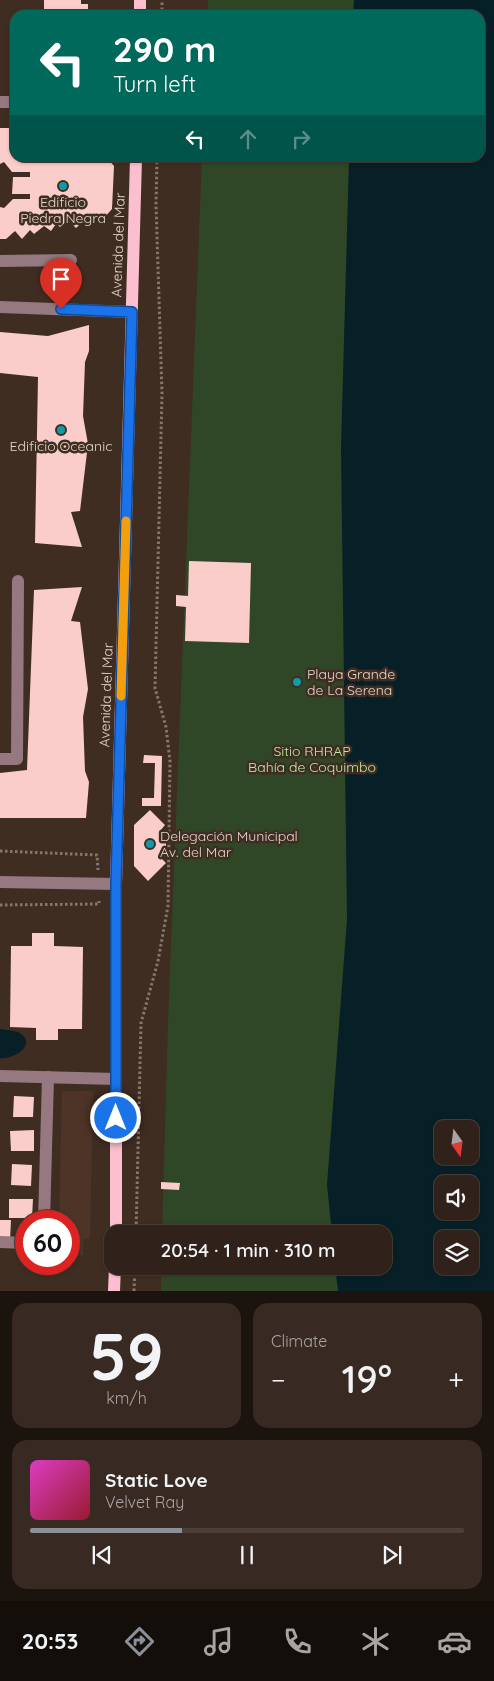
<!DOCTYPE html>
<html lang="en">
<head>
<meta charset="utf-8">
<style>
  body { margin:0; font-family:Quicksand,sans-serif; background:#382a23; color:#f1f3f6; height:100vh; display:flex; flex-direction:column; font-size:19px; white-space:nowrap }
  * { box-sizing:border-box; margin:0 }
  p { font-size:16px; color:#a8a4a2 }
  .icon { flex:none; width:28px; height:28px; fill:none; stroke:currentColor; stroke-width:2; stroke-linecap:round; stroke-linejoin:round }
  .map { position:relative; height:1291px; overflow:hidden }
  .side { display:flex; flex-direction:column; gap:12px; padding:12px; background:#1a130e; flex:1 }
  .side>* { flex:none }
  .top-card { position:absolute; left:10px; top:10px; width:475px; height:152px; border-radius:15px; box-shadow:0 1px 4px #0004,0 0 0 1px #4b3f39; background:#00695c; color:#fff; overflow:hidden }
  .needle { width:32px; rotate:166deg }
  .buttons { position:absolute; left:434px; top:1120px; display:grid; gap:10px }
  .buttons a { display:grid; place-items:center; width:45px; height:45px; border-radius:10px; background:#30221a; box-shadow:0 1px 4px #0004,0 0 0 1px #4b3f39; font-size:25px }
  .speed { position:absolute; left:15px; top:1210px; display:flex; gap:10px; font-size:25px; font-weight:700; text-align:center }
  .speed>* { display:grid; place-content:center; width:65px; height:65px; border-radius:50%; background:#30221a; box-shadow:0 1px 4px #0004,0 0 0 1px #4b3f39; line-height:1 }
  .speed .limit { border:8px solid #d22; background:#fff; color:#111 }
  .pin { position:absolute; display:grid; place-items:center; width:42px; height:42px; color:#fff; margin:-51px -21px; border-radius:50% 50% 50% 0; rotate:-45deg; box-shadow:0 0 5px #0007 }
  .pin .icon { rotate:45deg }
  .me { position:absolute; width:55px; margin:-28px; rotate:0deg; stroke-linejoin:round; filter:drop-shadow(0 0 4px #0008) }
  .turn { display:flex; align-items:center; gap:18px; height:105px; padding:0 20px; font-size:22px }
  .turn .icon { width:65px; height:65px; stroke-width:2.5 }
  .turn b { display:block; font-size:35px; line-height:42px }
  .lanes { display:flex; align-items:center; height:48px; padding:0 20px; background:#0003; justify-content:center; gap:25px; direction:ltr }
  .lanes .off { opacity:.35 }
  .big { font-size:38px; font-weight:600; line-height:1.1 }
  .side .widget { flex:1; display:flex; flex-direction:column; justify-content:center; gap:8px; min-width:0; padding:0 18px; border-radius:15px; background:#382a23 }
  .side .dial { align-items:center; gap:0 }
  .dial b { font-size:65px; line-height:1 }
  .song { display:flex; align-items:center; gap:15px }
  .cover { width:60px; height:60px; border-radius:8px; background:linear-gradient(135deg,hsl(310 70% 55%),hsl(350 70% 35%)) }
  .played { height:5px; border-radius:2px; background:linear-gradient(90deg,#8c9099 35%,#4b3f39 35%) }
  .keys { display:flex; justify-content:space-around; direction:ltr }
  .heat { display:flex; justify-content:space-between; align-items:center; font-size:28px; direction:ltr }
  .side .tiles { flex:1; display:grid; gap:12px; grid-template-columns:1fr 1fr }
  .widget:last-child { grid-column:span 2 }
  .trip { position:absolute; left:104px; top:1225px; width:288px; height:50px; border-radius:15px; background:#30221a; box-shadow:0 1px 4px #0004,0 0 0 1px #4b3f39; font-weight:600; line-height:50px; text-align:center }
  .menu { display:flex; height:80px; justify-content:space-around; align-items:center; background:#130e0a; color:#a8a4a2 }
  .menu .icon { width:35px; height:35px }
  .menu .current { color:#8c9099 }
  .menu b { font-size:22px; color:#f1f3f6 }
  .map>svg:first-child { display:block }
</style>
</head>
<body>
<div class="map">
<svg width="494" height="1291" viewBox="0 0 494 1291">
  <rect width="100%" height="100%" fill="#402d22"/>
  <polygon fill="#4d3426" points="62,1091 93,1091 90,1239 84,1239 83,1255 69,1255 69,1221 59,1221"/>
  <g fill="#304727">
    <rect x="208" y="0" width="264" height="15"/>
    <polygon points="202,158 463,158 439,886 442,1266 452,1291 161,1291 161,1266 382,1266 382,1234 162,1234 168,1022"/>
  </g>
  <g fill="#072027" fill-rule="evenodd">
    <path d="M354 0H494V1291H338L335 1266H382V1234H332L327 1185 347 919 341 448 349 158H480V15H353ZM442 1129H470V1156H442ZM442 1184H470V1211H442ZM442 1239H470V1266H442Z"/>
    <path d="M0 1029C6 1030 14 1030 20 1033 38 1045 13 1060 0 1058Z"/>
  </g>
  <g fill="#facdcb">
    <polygon points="44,0 81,0 81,4 88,4 88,15 35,15 35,9 44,9"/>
    <polygon points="0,128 9,128 15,133 15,158 107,158 114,166 112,209 103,219 88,217 76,228 68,220 60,227 56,224 51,231 44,226 34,234 30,230 22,239 15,231 6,239 0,239 0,207 4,208 13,199 30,199 30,194 12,194 13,177 30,177 30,172 12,172 4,162 0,164"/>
    <polygon points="89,325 89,351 85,362 83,416 88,444 80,511 71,512 82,547 35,543 38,377 0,373 0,332 48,336"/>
    <polygon points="189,561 251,563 249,643 185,641 186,607 176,606 176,595 188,596"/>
    <polygon points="82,587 71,621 80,622 88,689 83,717 85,771 89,782 86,818 0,818 0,773 27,770 34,590"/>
    <polygon points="144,755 162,756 161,806 142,806 142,798 154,798 155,763 143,763"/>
    <polygon points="150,810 165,825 160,831 160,836 166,840 166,849 160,851 160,857 166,863 148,881 134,866 134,825"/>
    <polygon points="32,933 54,933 54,946 83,947 82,1029 58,1029 58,1040 36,1040 36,1028 10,1027 11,946 32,946"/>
    <polygon points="14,1096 34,1097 33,1117 13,1117"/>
    <polygon points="34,1130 34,1151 11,1151 10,1131"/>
    <polygon points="12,1164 32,1165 31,1186 11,1185"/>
    <polygon points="161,1182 180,1183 179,1190 161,1189"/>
    <polygon points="9,1199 33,1199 32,1218 9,1218"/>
    <polygon points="0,1220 11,1220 10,1241 0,1241"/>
  </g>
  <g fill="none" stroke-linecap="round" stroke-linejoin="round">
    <g stroke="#87766d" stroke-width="3" stroke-dasharray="2.5 2.5" stroke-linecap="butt">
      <polyline points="162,15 162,0"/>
      <polyline points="0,851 97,855 98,870"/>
      <polyline points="0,905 99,904 99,901"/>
      <polyline points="136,1234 141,1023 158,961 168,906 170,761 166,727 155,688 162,394 156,204 157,158"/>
      <polyline points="134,1291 135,1266"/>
    </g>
    <g stroke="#967980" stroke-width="12">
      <polyline points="0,102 15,102"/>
      <polyline points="0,261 71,260"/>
      <polyline points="0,307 131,312"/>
      <polyline points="0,759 17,759 18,581"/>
      <polyline points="0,882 116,884"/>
      <polyline points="0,1076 116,1079"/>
      <polyline points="44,1221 48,1077"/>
      <polyline points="0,1242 26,1243"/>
    </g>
    <g stroke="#fbbfcf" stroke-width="12">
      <polyline points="140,15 140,0"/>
      <polyline points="116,1234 116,884 136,158"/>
      <polyline points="114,1291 115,1266"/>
    </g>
  </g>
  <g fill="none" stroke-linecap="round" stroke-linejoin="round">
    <defs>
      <polyline id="route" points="61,309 132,312 116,884 116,1118"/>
    </defs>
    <use href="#route" stroke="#114b97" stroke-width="12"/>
    <use href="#route" stroke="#1a73e8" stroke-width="9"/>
    <polyline stroke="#f59e0b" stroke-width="9" points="121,696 126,521"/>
  </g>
  <g fill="#0f9aa8" stroke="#402d22" stroke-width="2">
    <circle cx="63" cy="186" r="5"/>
    <circle cx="61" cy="430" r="5"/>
    <circle cx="297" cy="682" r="5"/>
    <circle cx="150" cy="844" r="5"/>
  </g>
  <g text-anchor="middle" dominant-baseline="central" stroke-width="5" stroke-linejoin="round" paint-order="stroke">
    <g font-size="14" fill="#e0d3cc" stroke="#402d22">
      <text x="63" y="202">Edificio<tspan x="63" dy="16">Piedra Negra</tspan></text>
      <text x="61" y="446">Edificio Oceanic</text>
      <text x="307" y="674" text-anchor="start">Playa Grande<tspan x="307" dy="16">de La Serena</tspan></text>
      <text x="160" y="836" text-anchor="start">Delegación Municipal<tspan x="160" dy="16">Av. del Mar</tspan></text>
    </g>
    <g font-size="14" fill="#e0d3cc" stroke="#402d22">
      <text transform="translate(118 245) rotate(-88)">Avenida del Mar</text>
      <text transform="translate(106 695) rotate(-88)">Avenida del Mar</text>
    </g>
    <g font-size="14" fill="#b7eda2" stroke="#402d22">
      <text x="312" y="751">Sitio RHRAP<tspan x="312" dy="16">Bahía de Coquimbo</tspan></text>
    </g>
  </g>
</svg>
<div class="buttons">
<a><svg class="needle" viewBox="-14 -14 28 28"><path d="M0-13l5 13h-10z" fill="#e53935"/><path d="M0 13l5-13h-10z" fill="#a8a4a2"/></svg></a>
<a><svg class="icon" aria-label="sound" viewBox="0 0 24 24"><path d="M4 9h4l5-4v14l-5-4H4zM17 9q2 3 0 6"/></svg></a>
<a><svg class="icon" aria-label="layers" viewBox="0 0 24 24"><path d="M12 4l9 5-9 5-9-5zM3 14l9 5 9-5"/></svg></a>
</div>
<div class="speed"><div class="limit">60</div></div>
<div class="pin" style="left:61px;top:309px;background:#d93025"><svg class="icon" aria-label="arrive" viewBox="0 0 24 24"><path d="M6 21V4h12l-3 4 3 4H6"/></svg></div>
<svg class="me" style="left:116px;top:1118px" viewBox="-20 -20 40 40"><circle r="17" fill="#1a73e8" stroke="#fff" stroke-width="3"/><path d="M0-11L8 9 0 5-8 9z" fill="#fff"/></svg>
<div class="trip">20:54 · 1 min · 310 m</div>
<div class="top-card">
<div class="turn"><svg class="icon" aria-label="left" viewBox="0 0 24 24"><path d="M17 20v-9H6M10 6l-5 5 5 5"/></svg><div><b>290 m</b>Turn left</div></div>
<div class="lanes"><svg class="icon" aria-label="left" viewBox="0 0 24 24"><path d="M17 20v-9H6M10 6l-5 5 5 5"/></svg><svg class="icon off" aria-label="ahead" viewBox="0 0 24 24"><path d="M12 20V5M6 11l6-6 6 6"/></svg><svg class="icon off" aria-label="right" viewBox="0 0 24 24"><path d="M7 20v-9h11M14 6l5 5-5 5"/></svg></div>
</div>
</div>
<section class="side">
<div class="tiles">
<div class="widget dial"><b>59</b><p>km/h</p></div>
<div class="widget"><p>Climate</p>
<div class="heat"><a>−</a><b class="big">19°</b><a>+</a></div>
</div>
<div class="widget">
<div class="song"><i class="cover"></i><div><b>Static Love</b><p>Velvet Ray</p></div></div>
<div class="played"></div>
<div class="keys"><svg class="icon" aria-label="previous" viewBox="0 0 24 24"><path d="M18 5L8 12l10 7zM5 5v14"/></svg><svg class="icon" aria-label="pause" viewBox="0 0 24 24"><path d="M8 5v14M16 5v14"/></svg><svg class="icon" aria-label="next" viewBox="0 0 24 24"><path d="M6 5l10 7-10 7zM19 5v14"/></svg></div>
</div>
</div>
</section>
<nav class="menu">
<b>20:53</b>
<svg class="icon current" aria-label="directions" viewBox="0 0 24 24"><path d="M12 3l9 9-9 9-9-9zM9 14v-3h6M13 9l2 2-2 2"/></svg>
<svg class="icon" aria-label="music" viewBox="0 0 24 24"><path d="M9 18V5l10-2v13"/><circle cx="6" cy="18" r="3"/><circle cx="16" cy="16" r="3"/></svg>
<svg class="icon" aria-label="phone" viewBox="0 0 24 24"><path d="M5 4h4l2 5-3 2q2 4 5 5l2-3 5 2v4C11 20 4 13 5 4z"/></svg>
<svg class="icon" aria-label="climate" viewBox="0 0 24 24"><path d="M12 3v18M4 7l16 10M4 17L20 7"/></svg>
<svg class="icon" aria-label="car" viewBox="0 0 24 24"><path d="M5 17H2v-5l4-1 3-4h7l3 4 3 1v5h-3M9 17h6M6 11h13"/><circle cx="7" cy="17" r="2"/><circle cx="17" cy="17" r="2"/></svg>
</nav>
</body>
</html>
